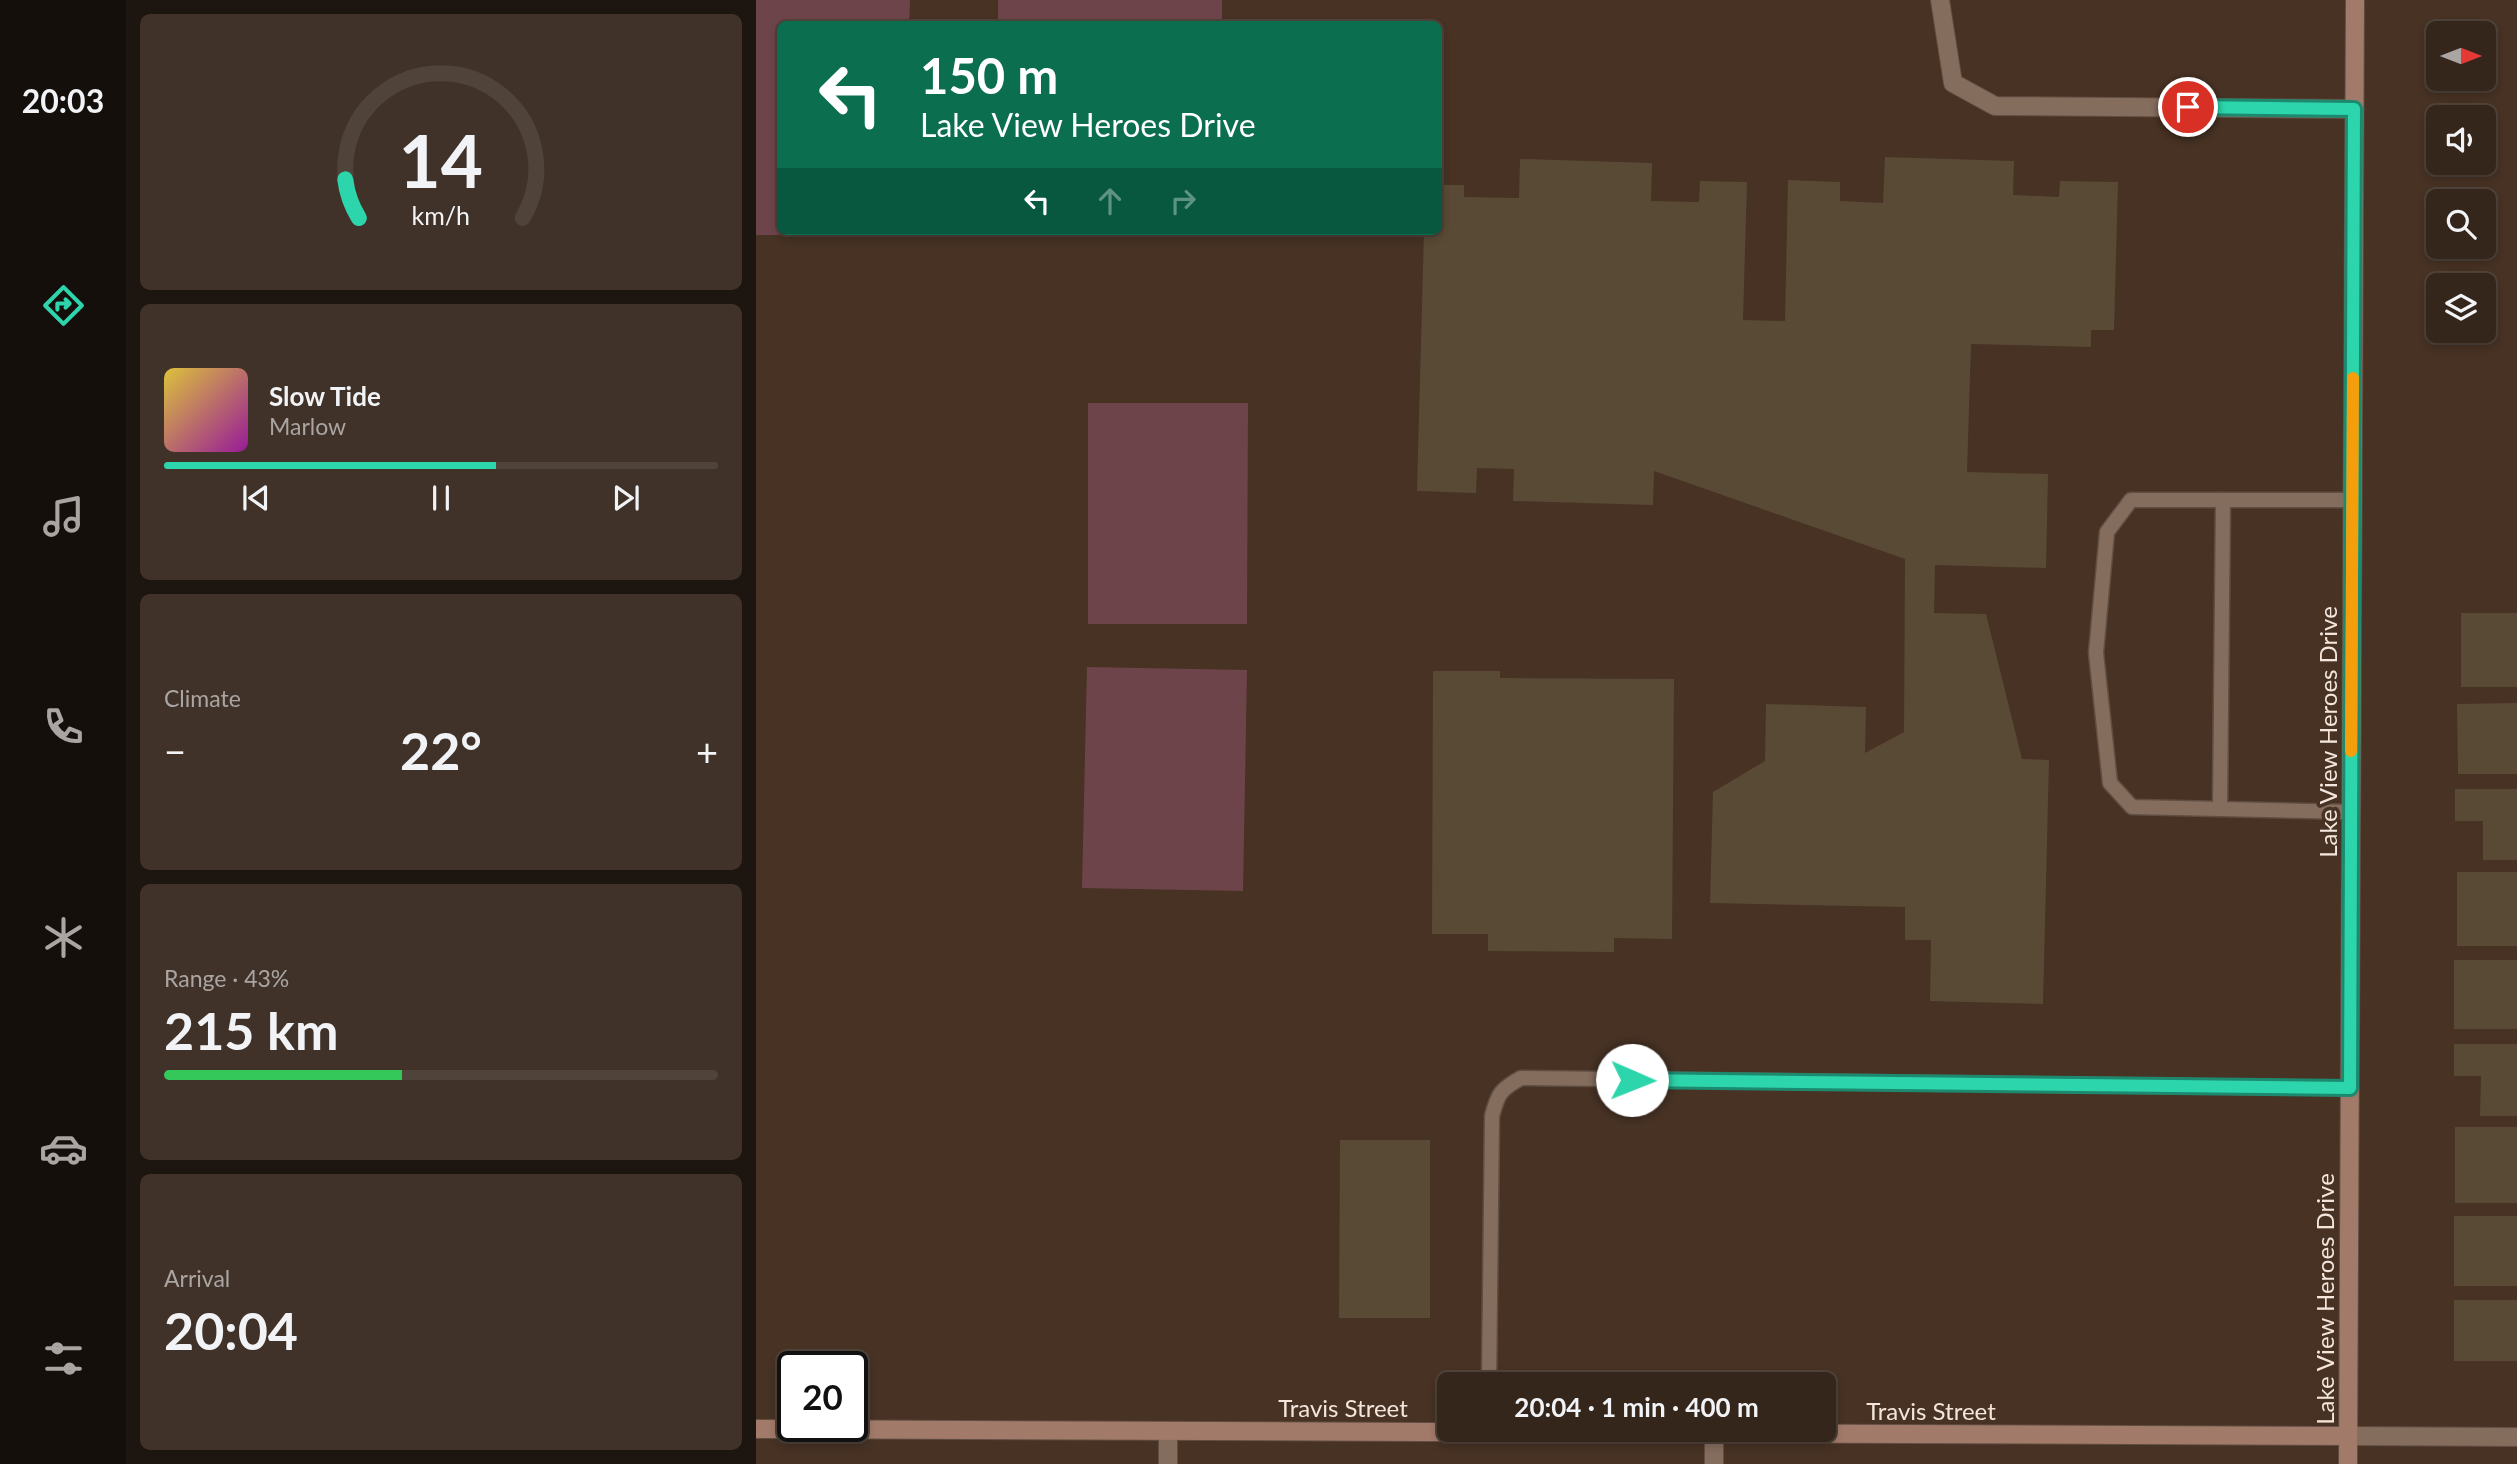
<!DOCTYPE html>
<html lang="en">
<head>
<meta charset="utf-8">
<style>
  body { margin:0; font-family:Lato,sans-serif; background:#403228; color:#f1f3f6; height:100vh; display:flex; flex-direction:column; font-size:26px; white-space:nowrap }
  * { box-sizing:border-box; margin:0 }
  p { font-size:23px; color:#aaa5a3 }
  .icon { flex:none; width:38px; height:38px; fill:none; stroke:currentColor; stroke-width:2; stroke-linecap:round; stroke-linejoin:round }
  .map { position:relative; flex:1; overflow:hidden }
  .details { display:flex; flex-direction:column; gap:14px; padding:14px; background:#1d150f; width:630px }
  .details>* { flex:none }
  .guide { position:absolute; left:21px; top:21px; width:665px; height:214px; border-radius:10px; box-shadow:0 4px 10px #0003,0 0 0 2px #4f433a; background:#0b6e4f; color:#fff; overflow:hidden }
  .needle { width:46px; rotate:90deg }
  .buttons { position:absolute; left:1670px; top:21px; display:grid; gap:14px }
  .buttons a { display:grid; place-items:center; width:70px; height:70px; border-radius:10px; background:#35261b; box-shadow:0 4px 10px #0003,0 0 0 2px #4f433a; font-size:35px }
  .speed { position:absolute; left:21px; top:1351px; display:flex; gap:14px; font-size:35px; font-weight:700; text-align:center }
  .speed>* { display:grid; place-content:center; width:91px; height:91px; border-radius:50%; background:#35261b; box-shadow:0 4px 10px #0003,0 0 0 2px #4f433a; line-height:1 }
  .speed .limit { border:4px solid #111; border-radius:10px; background:#fff; color:#111 }
  .pin { position:absolute; display:grid; place-items:center; width:60px; height:60px; color:#fff; margin:-30px; border:4px solid #fff; border-radius:50%; box-shadow:0 2px 7px #0007 }
  .me { position:absolute; width:77px; margin:-38px; rotate:91deg; stroke-linejoin:round; filter:drop-shadow(0 0 5px #0008) }
  .turn { display:flex; align-items:center; gap:24px; height:147px; padding:0 28px; font-size:32px }
  .turn .icon { width:91px; height:91px; stroke-width:2.5 }
  .turn b { display:block; font-size:49px; line-height:60px }
  .lanes { display:flex; align-items:center; height:66px; padding:0 28px; background:#0003; justify-content:center; gap:35px; direction:ltr }
  .lanes .off { opacity:.35 }
  .big { font-size:52px; font-weight:700; line-height:1.1 }
  .details .tile { flex:1; display:flex; flex-direction:column; justify-content:center; gap:10px; min-width:0; padding:0 24px; border-radius:10px; background:#403228 }
  .details .dial { align-items:center; gap:0 }
  .dial svg { height:182px; overflow:visible; fill:none; stroke:#4f433a; stroke-width:7; stroke-linecap:round; text-anchor:middle }
  .dial text { fill:#f1f3f6; stroke:none }
  .song { display:flex; align-items:center; gap:21px }
  .cover { width:84px; height:84px; border-radius:10px; background:linear-gradient(135deg,hsl(50 70% 55%),hsl(300 70% 35%)) }
  .played { height:7px; border-radius:4px; background:linear-gradient(90deg,#2cd5ab 60%,#4f433a 60%) }
  .keys { display:flex; justify-content:space-around; direction:ltr }
  .heat { display:flex; justify-content:space-between; align-items:center; font-size:38px; direction:ltr }
  .charge { height:10px; border-radius:5px; background:linear-gradient(90deg,#34c759 43%,#4f433a 0) }
  .trip { position:absolute; left:681px; top:1372px; width:399px; height:70px; border-radius:10px; background:#35261b; box-shadow:0 4px 10px #0003,0 0 0 2px #4f433a; font-weight:700; line-height:70px; text-align:center }
  main { display:flex; flex:1; min-height:0 }
  .tab-bar { display:flex; flex-direction:column; width:126px; justify-content:space-around; align-items:center; background:#150f0b; color:#aaa5a3 }
  .tab-bar .icon { width:49px; height:49px }
  .tab-bar .on { color:#2cd5ab }
  .tab-bar b { font-size:32px; color:#f1f3f6 }
  .map>svg:first-child { display:block }
</style>
</head>
<body>
<main>
<nav class="tab-bar">
<b>20:03</b>
<svg class="icon on" aria-label="directions" viewBox="0 0 24 24"><path d="M12 3l9 9-9 9-9-9zM9 14v-3h6M13 9l2 2-2 2"/></svg>
<svg class="icon" aria-label="music" viewBox="0 0 24 24"><path d="M9 18V5l10-2v13"/><circle cx="6" cy="18" r="3"/><circle cx="16" cy="16" r="3"/></svg>
<svg class="icon" aria-label="phone" viewBox="0 0 24 24"><path d="M5 4h4l2 5-3 2q2 4 5 5l2-3 5 2v4C11 20 4 13 5 4z"/></svg>
<svg class="icon" aria-label="climate" viewBox="0 0 24 24"><path d="M12 3v18M4 7l16 10M4 17L20 7"/></svg>
<svg class="icon" aria-label="car" viewBox="0 0 24 24"><path d="M5 17H2v-5l4-1 3-4h7l3 4 3 1v5h-3M9 17h6M6 11h13"/><circle cx="7" cy="17" r="2"/><circle cx="17" cy="17" r="2"/></svg>
<svg class="icon" aria-label="filters" viewBox="0 0 24 24"><path d="M4 7h16M4 17h16"/><circle cx="9" cy="7" r="2"/><circle cx="15" cy="17" r="2"/></svg>
</nav>
<section class="details">
<div class="tile dial"><svg viewBox="0 0 100 80">
<path d="M14 69A42 42 0 1 1 86 69"/>
<path d="M14 69A42 42 0 0 1 8 52" stroke="#2cd5ab"/>
<text x="50" y="56" font-size="32" font-weight="700">14</text>
<text x="50" y="72" font-size="11">km/h</text>
</svg></div>
<div class="tile">
<div class="song"><i class="cover"></i><div><b>Slow Tide</b><p>Marlow</p></div></div>
<div class="played"></div>
<div class="keys"><svg class="icon" aria-label="previous" viewBox="0 0 24 24"><path d="M18 5L8 12l10 7zM5 5v14"/></svg><svg class="icon" aria-label="pause" viewBox="0 0 24 24"><path d="M8 5v14M16 5v14"/></svg><svg class="icon" aria-label="next" viewBox="0 0 24 24"><path d="M6 5l10 7-10 7zM19 5v14"/></svg></div>
</div>
<div class="tile"><p>Climate</p>
<div class="heat"><a>−</a><b class="big">22°</b><a>+</a></div>
</div>
<div class="tile"><p>Range · 43%</p><b class="big">215 km</b><div class="charge"></div></div>
<div class="tile"><p>Arrival</p><b class="big">20:04</b></div>
</section>
<div class="map">
<svg width="1761" height="1464" viewBox="0 0 1761 1464">
  <rect width="100%" height="100%" fill="#473224"/>
  <g fill="#6e444b">
    <polygon points="0,0 154,0 153,24 24,24 24,231 153,231 153,236 0,235"/>
    <rect x="242" y="0" width="224" height="24"/>
    <polygon points="332,403 492,403 491,624 332,624"/>
    <polygon points="331,667 491,670 487,891 326,888"/>
  </g>
  <g fill="#594a35">
    <polygon points="1129,157 1258,161 1257,195 1303,197 1304,181 1362,182 1358,330 1335,330 1335,347 1215,344 1211,472 1292,474 1290,568 1179,565 1178,613 1230,614 1266,759 1293,760 1287,1004 1174,1001 1175,940 1149,940 1149,907 954,903 957,792 1009,761 1010,704 1110,707 1109,753 1148,732 1149,559 898,471 897,505 757,501 758,469 721,468 720,493 661,491 668,231 682,231 682,185 708,185 708,197 763,198 764,159 896,163 895,201 943,202 944,181 991,182 987,320 1029,321 1032,180 1084,182 1084,201 1127,203"/>
    <rect x="1705" y="613" width="56" height="74"/>
    <polygon points="677,671 744,671 744,678 918,679 916,939 858,938 858,952 732,951 732,934 676,934"/>
    <polygon points="1761,703 1761,774 1702,774 1701,704"/>
    <polygon points="1699,789 1761,789 1761,860 1727,860 1727,821 1699,821"/>
    <rect x="1701" y="872" width="60" height="74"/>
    <rect x="1698" y="960" width="63" height="69"/>
    <polygon points="1698,1044 1761,1044 1761,1116 1724,1116 1725,1076 1698,1076"/>
    <rect x="1699" y="1127" width="62" height="76"/>
    <polygon points="584,1140 674,1140 674,1318 583,1318"/>
    <rect x="1698" y="1216" width="63" height="70"/>
    <rect x="1698" y="1300" width="63" height="61"/>
  </g>
  <g fill="none" stroke-linecap="round" stroke-linejoin="round">
    <defs>
      <g id="lane">
        <polyline points="1464,809 1467,500"/>
        <polyline points="1595,812 1376,807 1354,783 1340,653 1351,532 1375,500 1597,500"/>
        <path d="M733 1384 736 1116C742 1093 745 1089 765 1078L1594 1088"/>
      </g>
      <g id="street">
        <polyline points="1184,0 1197,83 1239,106 1598,109"/>
        <polyline points="958,1434 958,1464"/>
        <polyline points="1592,1436 1761,1437"/>
        <polyline points="412,1464 412,1431"/>
      </g>
      <g id="secondary">
        <polyline points="0,1429 1592,1436"/>
        <polyline points="1592,1464 1599,0"/>
      </g>
    </defs>
    <use href="#lane" stroke="#614e42" stroke-width="17"/>
    <use href="#street" stroke="#614e42" stroke-width="20"/>
    <use href="#secondary" stroke="#614e42" stroke-width="20"/>
    <use href="#lane" stroke="#856d5d" stroke-width="14"/>
    <use href="#street" stroke="#856d5d" stroke-width="18"/>
    <use href="#secondary" stroke="#a27a69" stroke-width="18"/>
  </g>
  <g fill="none" stroke-linecap="round" stroke-linejoin="round">
    <defs>
      <polyline id="route" points="876,1080 1594,1088 1598,109 1432,107"/>
    </defs>
    <use href="#route" stroke="#1d8a6f" stroke-width="18"/>
    <use href="#route" stroke="#2cd5ab" stroke-width="12"/>
    <polyline stroke="#f59e0b" stroke-width="12" points="1595,751 1597,378"/>
  </g>
  <g text-anchor="middle" dominant-baseline="central" stroke-width="7" stroke-linejoin="round" paint-order="stroke">
    <g font-size="24" fill="#f4e6dd" stroke="#473224">
      <text transform="translate(1571 732) rotate(-90)">Lake View Heroes Drive</text>
      <text transform="translate(1568 1299) rotate(-90)">Lake View Heroes Drive</text>
      <text x="587" y="1407">Travis Street</text>
      <text x="1175" y="1410">Travis Street</text>
    </g>
  </g>
</svg>
<div class="buttons">
<a><svg class="needle" viewBox="-14 -14 28 28"><path d="M0-13l5 13h-10z" fill="#e53935"/><path d="M0 13l5-13h-10z" fill="#aaa5a3"/></svg></a>
<a><svg class="icon" aria-label="sound" viewBox="0 0 24 24"><path d="M4 9h4l5-4v14l-5-4H4zM17 9q2 3 0 6"/></svg></a>
<a><svg class="icon" aria-label="search" viewBox="0 0 24 24"><circle cx="10" cy="10" r="6"/><path d="M15 15l6 6"/></svg></a>
<a><svg class="icon" aria-label="layers" viewBox="0 0 24 24"><path d="M12 4l9 5-9 5-9-5zM3 14l9 5 9-5"/></svg></a>
</div>
<div class="speed"><div class="limit">20</div></div>
<div class="pin" style="left:1432px;top:107px;background:#d93025"><svg class="icon" aria-label="arrive" viewBox="0 0 24 24"><path d="M6 21V4h12l-3 4 3 4H6"/></svg></div>
<svg class="me" style="left:876px;top:1080px" viewBox="-20 -20 40 40"><circle r="19" fill="#fff"/><path d="M0-13L10 11 0 6-10 11z" fill="#2cd5ab"/></svg>
<div class="trip">20:04 · 1 min · 400 m</div>
<div class="guide">
<div class="turn"><svg class="icon" aria-label="left" viewBox="0 0 24 24"><path d="M17 20v-9H6M10 6l-5 5 5 5"/></svg><div><b>150 m</b>Lake View Heroes Drive</div></div>
<div class="lanes"><svg class="icon" aria-label="left" viewBox="0 0 24 24"><path d="M17 20v-9H6M10 6l-5 5 5 5"/></svg><svg class="icon off" aria-label="ahead" viewBox="0 0 24 24"><path d="M12 20V5M6 11l6-6 6 6"/></svg><svg class="icon off" aria-label="right" viewBox="0 0 24 24"><path d="M7 20v-9h11M14 6l5 5-5 5"/></svg></div>
</div>
</div>
</main>
</body>
</html>
